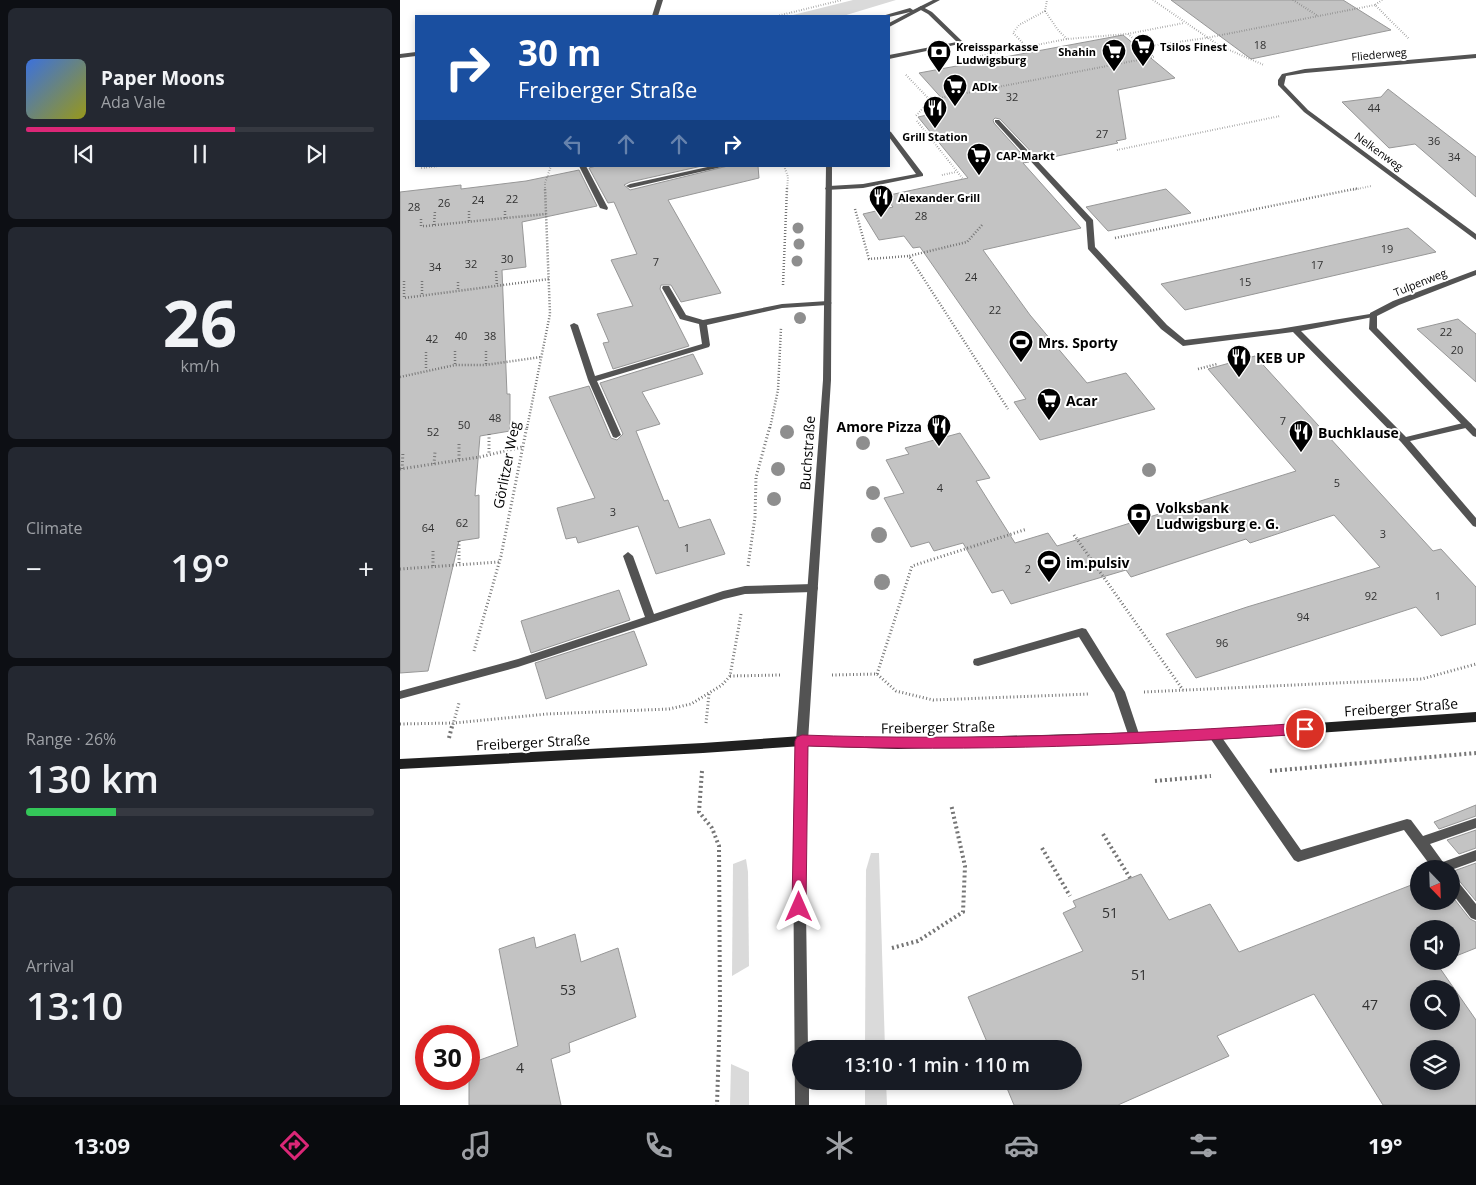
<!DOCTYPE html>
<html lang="en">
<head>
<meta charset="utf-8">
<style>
  body { margin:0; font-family:"Open Sans",sans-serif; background:#242831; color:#f1f3f6; height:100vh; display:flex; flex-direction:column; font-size:19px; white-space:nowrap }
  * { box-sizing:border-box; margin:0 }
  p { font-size:16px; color:#9ea1a6 }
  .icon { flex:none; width:28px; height:28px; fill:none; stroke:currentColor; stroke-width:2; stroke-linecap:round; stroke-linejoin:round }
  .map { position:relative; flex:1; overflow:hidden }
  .panel { display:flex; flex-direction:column; gap:8px; padding:8px; background:#0d0f14; width:400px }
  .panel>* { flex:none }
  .guide { position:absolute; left:15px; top:15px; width:475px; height:152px; border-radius:0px; box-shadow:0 2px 8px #0003; background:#1a4fa0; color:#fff; overflow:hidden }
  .needle { width:32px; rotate:157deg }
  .tools { position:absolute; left:1010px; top:860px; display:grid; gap:10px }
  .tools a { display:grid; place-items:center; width:50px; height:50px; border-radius:50%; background:#171b24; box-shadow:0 2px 8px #0003; font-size:25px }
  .speed { position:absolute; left:15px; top:1025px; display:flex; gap:10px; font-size:25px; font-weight:700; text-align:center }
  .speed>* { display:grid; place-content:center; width:65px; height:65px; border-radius:50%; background:#171b24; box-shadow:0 2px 8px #0003; line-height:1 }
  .speed .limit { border:8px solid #d22; background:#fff; color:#111 }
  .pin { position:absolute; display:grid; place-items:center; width:42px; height:42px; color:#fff; margin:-21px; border:2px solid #fff; border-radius:50%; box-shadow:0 1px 5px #0007 }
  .me { position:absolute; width:55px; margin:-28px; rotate:0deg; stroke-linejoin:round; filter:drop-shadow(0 0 4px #0008) }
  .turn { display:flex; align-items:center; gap:18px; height:105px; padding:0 20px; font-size:22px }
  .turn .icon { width:65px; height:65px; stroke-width:2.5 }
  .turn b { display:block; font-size:35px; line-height:42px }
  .lanes { display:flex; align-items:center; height:48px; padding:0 20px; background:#0003; justify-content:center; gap:25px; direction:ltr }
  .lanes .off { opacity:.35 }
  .big { font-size:38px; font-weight:600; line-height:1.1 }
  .panel .tile { flex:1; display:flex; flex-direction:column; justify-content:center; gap:8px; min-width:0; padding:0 18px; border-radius:8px; background:#242831 }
  .panel .dial { align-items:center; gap:0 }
  .dial b { font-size:65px; line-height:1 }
  .song { display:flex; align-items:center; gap:15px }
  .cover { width:60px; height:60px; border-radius:8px; background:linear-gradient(135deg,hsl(220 70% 55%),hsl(60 70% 35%)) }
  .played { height:5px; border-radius:2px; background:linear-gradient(90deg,#db2777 60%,#363941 60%) }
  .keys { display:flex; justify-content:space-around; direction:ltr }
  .heat { display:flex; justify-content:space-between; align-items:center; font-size:28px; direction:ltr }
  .charge { height:8px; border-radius:4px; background:linear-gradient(90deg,#34c759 26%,#363941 0) }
  .trip { position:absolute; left:392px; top:1040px; width:290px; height:50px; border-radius:25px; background:#171b24; box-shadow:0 2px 8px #0003; font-weight:600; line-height:50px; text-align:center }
  .dock { display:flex; height:80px; justify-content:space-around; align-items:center; background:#090b0e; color:#9ea1a6 }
  .dock .icon { width:35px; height:35px }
  .dock .active { color:#db2777 }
  .dock b { font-size:22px; color:#f1f3f6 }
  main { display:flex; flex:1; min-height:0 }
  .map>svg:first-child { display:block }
</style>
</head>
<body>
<main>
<section class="panel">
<div class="tile">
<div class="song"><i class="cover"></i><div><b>Paper Moons</b><p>Ada Vale</p></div></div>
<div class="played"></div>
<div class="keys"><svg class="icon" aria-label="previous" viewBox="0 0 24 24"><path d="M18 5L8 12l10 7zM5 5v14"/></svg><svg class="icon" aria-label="pause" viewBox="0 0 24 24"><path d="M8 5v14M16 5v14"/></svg><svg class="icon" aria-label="next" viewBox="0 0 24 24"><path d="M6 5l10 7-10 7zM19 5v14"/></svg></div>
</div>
<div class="tile dial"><b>26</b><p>km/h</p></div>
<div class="tile"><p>Climate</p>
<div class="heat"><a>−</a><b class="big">19°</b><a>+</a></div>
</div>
<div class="tile"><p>Range · 26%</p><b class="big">130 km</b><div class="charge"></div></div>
<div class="tile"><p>Arrival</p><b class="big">13:10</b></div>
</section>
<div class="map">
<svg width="1076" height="1105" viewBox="0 0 1076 1105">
  <rect width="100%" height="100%" fill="#fff"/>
  <g fill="#dadada">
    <polygon points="453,0 496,0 443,16 389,16"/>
    <polygon points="471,853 479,853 485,1049 465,1049 466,870"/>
    <polygon points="346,859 348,872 349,966 332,976 333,864"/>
    <polygon points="331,1064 349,1072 349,1105 330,1105"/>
    <polygon points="465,1081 486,1081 487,1105 465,1105"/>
  </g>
  <g fill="#c3c3c3" stroke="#979797" fill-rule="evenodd">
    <polygon points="771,0 943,0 991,30 851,59"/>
    <polygon points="723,35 775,78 718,90 726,139 716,141 718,143 639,160 600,119 595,118 593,120 594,123 629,162 623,163 681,228 583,250 630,315 687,383 726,373 755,409 640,440 614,402 626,399 520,247 513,248 504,236 479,240 463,214 493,207 485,196 568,178 518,117 545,111 539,105 546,103 519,73"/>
    <polygon points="988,89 1076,157 1076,197 1015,144 989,148 942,102 981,97"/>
    <polygon points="196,166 302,166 230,182 224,185 230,190 328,166 358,166 359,178 268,200 321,293 281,302 271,285 261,285 260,289 289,346 213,369 203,343 209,342 197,314 233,306 211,260 237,254 214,202 208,203 189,168"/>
    <polygon points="179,170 197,206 122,222 126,267 102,270 107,394 110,394 110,431 80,436 75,496 79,495 79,538 59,541 28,671 0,673 0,192 61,185 61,189 126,181"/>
    <polygon points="766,189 791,213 708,231 686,207"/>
    <polygon points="1008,228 1036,252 785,310 761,284"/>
    <polygon points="1058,319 1076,334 1076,382 1017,329"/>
    <polygon points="293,354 303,374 242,392 260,424 236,431 264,501 268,500 279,528 310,519 325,554 256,574 238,526 178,543 176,537 166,539 157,508 195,498 149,397 189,386 211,438 217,440 223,434 200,383"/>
    <polygon points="855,356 1033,551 1041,549 1076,587 1076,624 1041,636 1016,607 796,678 766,634 847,607 980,567 934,515 850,543 846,539 731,577 726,570 611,604 603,590 592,593 563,543 534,551 529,542 511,547 484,498 504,493 486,460 509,454 505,448 560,433 590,478 576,481 615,543 648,533 657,546 896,471 808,369"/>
    <polygon points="219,590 230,620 131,653 121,621"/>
    <polygon points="234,631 247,665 146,699 135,663"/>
    <polygon points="1076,805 1076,816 1039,829 1034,822"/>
    <polygon points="1076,830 1076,848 1059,854 1047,840"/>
    <polygon points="1076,863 1076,901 1056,877 1051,874 1051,872"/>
    <path d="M741 874 769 920 810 904 839 952 1019 882V901H1051V895L1070 919 1076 922V948L1051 958V929H1019V961H1043L1037 964 1076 1020V1105H983L914 994 817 1036 829 1056 718 1105H614L604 1081H674V1049H590L568 997 683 951 663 913 676 907 673 901ZM1019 989H1051V1021H1019ZM1019 1049H1051V1081H1019Z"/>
    <polygon points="175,934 181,962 218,948 236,1017 169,1043 170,1052 151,1059 161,1105 69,1105 69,1064 118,1046 99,949 134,937 136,948"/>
  </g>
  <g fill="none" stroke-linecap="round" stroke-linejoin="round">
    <g stroke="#757575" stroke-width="2" stroke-dasharray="0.5 2" stroke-linecap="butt">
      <polyline points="753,0 820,46 864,65"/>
      <polyline points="893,0 918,16"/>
      <polyline points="982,0 975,5 1009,39"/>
      <polyline points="645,11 658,30 667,39"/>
      <polyline points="377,16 442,0"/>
      <polyline points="626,46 613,33 619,25 645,11 647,0"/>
      <polyline points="743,47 806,38 975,5"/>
      <polyline points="580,56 667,39 727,34 784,23"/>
      <polyline points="506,75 530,100 515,117"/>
      <polyline points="530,100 754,57 728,34"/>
      <polyline points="517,121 563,179"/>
      <polyline points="717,150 880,116"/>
      <polyline points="21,166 21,168 40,166"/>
      <polyline points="384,166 388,177 387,190"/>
      <polyline points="542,175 556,172"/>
      <polyline points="145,190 145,183 151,166"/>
      <polyline points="953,190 971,186"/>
    </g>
    <g stroke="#757575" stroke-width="2.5" stroke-dasharray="1 2" stroke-linecap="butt">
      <polyline points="455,209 469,259 509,256"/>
      <polyline points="69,211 69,222"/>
      <polyline points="105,211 105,218"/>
      <polyline points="21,219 21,226 26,226 146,214"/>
      <polyline points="34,225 35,211"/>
      <polyline points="582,225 567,242 509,256 608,409"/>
      <polyline points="715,238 959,188"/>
      <polyline points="96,271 97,286"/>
      <polyline points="4,281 4,298 149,279"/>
      <polyline points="22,281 22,296"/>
      <polyline points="58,282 58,291"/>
      <polyline points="383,285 387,188"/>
      <polyline points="55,351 55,365"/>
      <polyline points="86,351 86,365"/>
      <polyline points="26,352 26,370"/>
      <polyline points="798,369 817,364"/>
      <polyline points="0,377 55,365 85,365 141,357"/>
      <polyline points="127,428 150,314 145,188"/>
      <polyline points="370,428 378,390 381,328"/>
    </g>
    <g stroke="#757575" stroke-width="3" stroke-dasharray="1 2.5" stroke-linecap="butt">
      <polyline points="89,434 89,455"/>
      <polyline points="59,444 59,460"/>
      <polyline points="34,464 35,452"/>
      <polyline points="0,469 80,457 122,447"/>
      <polyline points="2,469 3,452"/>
      <polyline points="674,535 783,690"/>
      <polyline points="59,541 59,565"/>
      <polyline points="33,551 33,567"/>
      <polyline points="348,566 355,517 356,477 370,426"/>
      <polyline points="0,569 99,562"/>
      <polyline points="74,651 101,556 127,426"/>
      <polyline points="477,674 512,566 627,529"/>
      <polyline points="432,675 477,674 496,691 533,700 690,694"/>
      <polyline points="330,676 381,675"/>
      <polyline points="744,692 1022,679 1076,664"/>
      <polyline points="306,723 309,694"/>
      <polyline points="0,724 54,723 147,714 269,709 291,704 322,685 330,676 341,614"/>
      <polyline points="52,728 59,703"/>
    </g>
    <g stroke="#757575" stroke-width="4" stroke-dasharray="2 3" stroke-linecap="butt">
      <polyline points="49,738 52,726"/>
      <polyline points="302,771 299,812 312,828 319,846 320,1011 317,1105"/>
      <polyline points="870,771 1076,753"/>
      <polyline points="755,781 811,776"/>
      <polyline points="703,834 730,878"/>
      <polyline points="642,848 670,896"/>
      <polyline points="492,948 518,941 563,912 565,866 551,804"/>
    </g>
    <g fill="#535353" fill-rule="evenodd">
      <polygon points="521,6 532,12 564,43 489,59 489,55 557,42 528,14 519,9 518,8"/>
      <polygon points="595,120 599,120 693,220 695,247 767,325 785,340 879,329 976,313 977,315 973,317 901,331 1006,437 1067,422 1070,423 1072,425 1070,427 1010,441 1076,518 1076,527 1073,526 1001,442 893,332 783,346 761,329 688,249 686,222 595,122"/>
      <polygon points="489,131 491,132 523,174 523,176 463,188 426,190 425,188 429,186 463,184 516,174 489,137"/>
      <polygon points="179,166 186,166 208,208 207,210 200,208"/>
      <polygon points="312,166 326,166 230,188 226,186 230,184"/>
      <polygon points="263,286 269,286 286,315 303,320 382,304 428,301 432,303 428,305 382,308 307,325 310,345 309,347 197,381 221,435 216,438 213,437 188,380 170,325 174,323 178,325 195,376 302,344 299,324 280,319 262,288"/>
      <polygon points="228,552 233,556 254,614 323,591 345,586 413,584 417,585 418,588 417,591 413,592 345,594 324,599 118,667 0,699 0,691 118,659 245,617 223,556"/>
      <polygon points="682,628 686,629 725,692 740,737 738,740 734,742 730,740 714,693 679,637 578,666 574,665 573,662 574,659 578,658"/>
      <polygon points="814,730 818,732 901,850 1007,819 1011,820 1023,836 1076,818 1076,828 1030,844 1043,862 1076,850 1076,861 1051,870 1033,869 1004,830 898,862 894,860 810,738 808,735 810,732"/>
      <polygon points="1051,876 1055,878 1076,904 1076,920 1071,918 1051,892"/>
    </g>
    <g fill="#535353" fill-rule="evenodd">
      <polygon points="257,0 263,0 258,16 252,16"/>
      <polygon points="533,0 540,0 491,26 489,27 489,23 510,12 489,17 482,16 510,8 513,10"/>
      <polygon points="16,52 16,56 0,58 0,54"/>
      <polygon points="1076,54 1076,58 905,73 886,76 884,85 908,110 1076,234 1076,240 904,112 878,85 878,80 882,74 905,69"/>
      <polygon points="426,166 432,166 431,380 408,741 405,840 408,1049 401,1049 401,1081 409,1081 409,1105 395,1105 393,840 396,741 423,380"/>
      <polygon points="1076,270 1076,275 999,305 977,316 977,328 1076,429 1076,437 1073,436 969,329 970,313 993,301"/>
    </g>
    <polygon fill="#202020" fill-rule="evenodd" points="1076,712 1076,722 814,740 498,749 402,746 303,753 0,769 0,759 303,743 402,736 498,739 814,730"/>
  </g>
  <g fill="#8e8e8e">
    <circle cx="398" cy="228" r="5.5"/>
    <circle cx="399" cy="244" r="5.5"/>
    <circle cx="397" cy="261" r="5.5"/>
    <circle cx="400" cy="318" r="6"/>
    <circle cx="387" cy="432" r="7"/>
    <circle cx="463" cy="443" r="7"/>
    <circle cx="378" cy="469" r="7"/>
    <circle cx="749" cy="470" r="7"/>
    <circle cx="473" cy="493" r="7"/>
    <circle cx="374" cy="499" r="7"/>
    <circle cx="479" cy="535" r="8"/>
    <circle cx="482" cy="582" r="8"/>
  </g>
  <path fill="#db2777" stroke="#8e194d" d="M905 723 909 725 911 729 909 732 905 734C740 745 574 752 408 746L406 907 404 912 399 914 394 912 392 907 395 741 397 737 402 735C569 741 738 734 905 723Z"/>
  <defs>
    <symbol id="supermarket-pin" viewBox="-11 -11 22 30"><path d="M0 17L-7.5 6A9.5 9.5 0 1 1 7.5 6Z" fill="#000" stroke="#fff"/><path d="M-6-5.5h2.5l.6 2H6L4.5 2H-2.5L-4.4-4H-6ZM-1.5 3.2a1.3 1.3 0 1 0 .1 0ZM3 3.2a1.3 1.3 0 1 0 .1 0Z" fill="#fff"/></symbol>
    <symbol id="bank-pin" viewBox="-11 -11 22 30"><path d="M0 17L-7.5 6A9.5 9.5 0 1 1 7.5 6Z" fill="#000" stroke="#fff"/><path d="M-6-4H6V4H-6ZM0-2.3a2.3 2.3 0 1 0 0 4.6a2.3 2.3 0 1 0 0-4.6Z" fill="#fff"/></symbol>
    <symbol id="restaurant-pin" viewBox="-11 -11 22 30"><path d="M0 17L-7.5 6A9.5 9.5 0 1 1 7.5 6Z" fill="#000" stroke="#fff"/><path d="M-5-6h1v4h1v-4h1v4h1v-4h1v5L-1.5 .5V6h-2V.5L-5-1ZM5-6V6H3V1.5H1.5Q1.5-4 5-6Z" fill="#fff"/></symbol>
    <symbol id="stadium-pin" viewBox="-11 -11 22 30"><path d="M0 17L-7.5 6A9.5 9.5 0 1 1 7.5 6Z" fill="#000" stroke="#fff"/><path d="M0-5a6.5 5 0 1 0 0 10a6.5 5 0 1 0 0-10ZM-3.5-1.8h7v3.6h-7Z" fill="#fff"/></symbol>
  </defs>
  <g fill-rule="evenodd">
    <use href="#supermarket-pin" x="729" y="32" width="28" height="38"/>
    <use href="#supermarket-pin" x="700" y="37" width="28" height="38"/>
    <use href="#bank-pin" x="525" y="38" width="28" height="38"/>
    <use href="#supermarket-pin" x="541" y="72" width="28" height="38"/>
    <use href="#restaurant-pin" x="521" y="94" width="28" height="38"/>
    <use href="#supermarket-pin" x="565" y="141" width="28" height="38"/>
    <use href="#restaurant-pin" x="467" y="183" width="28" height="38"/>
    <use href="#stadium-pin" x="607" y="328" width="28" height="38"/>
    <use href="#restaurant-pin" x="825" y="343" width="28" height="38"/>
    <use href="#supermarket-pin" x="635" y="386" width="28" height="38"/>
    <use href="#restaurant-pin" x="525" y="412" width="28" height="38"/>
    <use href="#restaurant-pin" x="887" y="418" width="28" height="38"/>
    <use href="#bank-pin" x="725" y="501" width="28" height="38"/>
    <use href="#stadium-pin" x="635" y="548" width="28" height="38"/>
  </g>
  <g text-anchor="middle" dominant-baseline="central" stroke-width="4" stroke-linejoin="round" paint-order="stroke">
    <g font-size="11" fill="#313131">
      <text x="860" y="44">18</text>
      <text x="612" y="96">32</text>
      <text x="974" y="107">44</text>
      <text x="702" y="133">27</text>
      <text x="1034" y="140">36</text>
      <text x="1054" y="156">34</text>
      <text x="112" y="198">22</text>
      <text x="78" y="199">24</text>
      <text x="44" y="202">26</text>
      <text x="14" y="206">28</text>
      <text x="521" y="215">28</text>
      <text x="987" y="248">19</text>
      <text x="107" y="258">30</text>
      <text x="256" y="261">7</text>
      <text x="71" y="263">32</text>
      <text x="917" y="264">17</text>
      <text x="35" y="266">34</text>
      <text x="571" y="276">24</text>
      <text x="845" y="281">15</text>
      <text x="595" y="309">22</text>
      <text x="1046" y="331">22</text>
      <text x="61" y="335">40</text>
      <text x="90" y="335">38</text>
      <text x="32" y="338">42</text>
      <text x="1057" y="349">20</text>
      <text x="95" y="417">48</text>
      <text x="883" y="420">7</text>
      <text x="64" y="424">50</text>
      <text x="33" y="431">52</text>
      <text x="937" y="482">5</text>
      <text x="540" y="487">4</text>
      <text x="213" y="511">3</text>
      <text x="62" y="522">62</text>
      <text x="28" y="527">64</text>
      <text x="983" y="533">3</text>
      <text x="287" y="547">1</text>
      <text x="628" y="568">2</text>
      <text x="971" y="595">92</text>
      <text x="1038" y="595">1</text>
      <text x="903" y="616">94</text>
      <text x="822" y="642">96</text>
    </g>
    <g font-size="11" font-weight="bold" fill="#000" stroke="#fff" text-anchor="start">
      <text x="556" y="46">Kreissparkasse<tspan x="556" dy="13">Ludwigsburg</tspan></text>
      <text x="760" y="46">Tsilos Finest</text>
      <text x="696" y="51" text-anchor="end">Shahin</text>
      <text x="572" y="86">ADIx</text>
      <text x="535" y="136" text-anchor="middle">Grill Station</text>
      <text x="596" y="155">CAP-Markt</text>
      <text x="498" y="197">Alexander Grill</text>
    </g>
    <g font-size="11" fill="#000" stroke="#fff">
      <text transform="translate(979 54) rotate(-5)">Fliederweg</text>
      <text transform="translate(979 151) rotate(36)">Nelkenweg</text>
      <text transform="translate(1020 282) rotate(-22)">Tulpenweg</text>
    </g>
    <g font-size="14" font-weight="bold" fill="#000" stroke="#fff" text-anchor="start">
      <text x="638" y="342">Mrs. Sporty</text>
      <text x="856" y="357">KEB UP</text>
      <text x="666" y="400">Acar</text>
      <text x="522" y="426" text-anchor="end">Amore Pizza</text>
      <text x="918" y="432">Buchklause</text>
      <text x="756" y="507">Volksbank<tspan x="756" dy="16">Ludwigsburg e. G.</tspan></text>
      <text x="666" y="562">im.pulsiv</text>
    </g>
    <g font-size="14" fill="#000" stroke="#fff">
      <text transform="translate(407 453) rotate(-86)">Buchstraße</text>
      <text transform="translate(106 465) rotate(-79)">Görlitzer Weg</text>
      <text transform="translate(1001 707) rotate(-4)">Freiberger Straße</text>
      <text transform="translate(538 727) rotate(-1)">Freiberger Straße</text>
      <text transform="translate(133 742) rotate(-3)">Freiberger Straße</text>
    </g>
    <g font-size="14" fill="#313131">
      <text x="710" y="912">51</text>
      <text x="739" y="974">51</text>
      <text x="168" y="989">53</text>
      <text x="970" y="1004">47</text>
      <text x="120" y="1067">4</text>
    </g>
  </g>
</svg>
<div class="tools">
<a><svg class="needle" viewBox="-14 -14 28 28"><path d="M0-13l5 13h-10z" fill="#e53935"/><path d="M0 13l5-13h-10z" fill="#9ea1a6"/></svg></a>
<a><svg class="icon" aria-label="sound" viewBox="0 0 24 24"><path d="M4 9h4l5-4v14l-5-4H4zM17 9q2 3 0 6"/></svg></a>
<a><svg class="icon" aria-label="search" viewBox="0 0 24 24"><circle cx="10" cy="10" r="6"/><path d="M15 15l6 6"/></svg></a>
<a><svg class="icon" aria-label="layers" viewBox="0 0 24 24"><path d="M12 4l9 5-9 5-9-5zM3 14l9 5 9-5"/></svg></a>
</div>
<div class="speed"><div class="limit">30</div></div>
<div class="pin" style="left:905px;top:729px;background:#d93025"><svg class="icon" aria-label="arrive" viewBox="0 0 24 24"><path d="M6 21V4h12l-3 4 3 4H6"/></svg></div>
<svg class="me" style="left:399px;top:907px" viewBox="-20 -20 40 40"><path d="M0-17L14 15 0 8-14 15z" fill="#db2777" stroke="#fff" stroke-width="4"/></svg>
<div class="trip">13:10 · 1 min · 110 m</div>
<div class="guide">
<div class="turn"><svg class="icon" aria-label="right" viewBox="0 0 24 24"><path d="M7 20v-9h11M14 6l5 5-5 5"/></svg><div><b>30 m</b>Freiberger Straße</div></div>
<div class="lanes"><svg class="icon off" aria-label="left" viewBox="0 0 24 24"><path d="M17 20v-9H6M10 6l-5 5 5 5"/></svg><svg class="icon off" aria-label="ahead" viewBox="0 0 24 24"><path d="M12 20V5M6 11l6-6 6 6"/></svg><svg class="icon off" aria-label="ahead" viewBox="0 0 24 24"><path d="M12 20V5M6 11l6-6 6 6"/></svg><svg class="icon" aria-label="right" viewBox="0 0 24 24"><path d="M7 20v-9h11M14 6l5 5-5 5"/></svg></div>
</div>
</div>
</main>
<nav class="dock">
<b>13:09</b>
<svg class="icon active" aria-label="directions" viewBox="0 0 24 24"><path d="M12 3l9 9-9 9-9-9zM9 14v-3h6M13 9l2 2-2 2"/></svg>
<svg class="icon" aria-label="music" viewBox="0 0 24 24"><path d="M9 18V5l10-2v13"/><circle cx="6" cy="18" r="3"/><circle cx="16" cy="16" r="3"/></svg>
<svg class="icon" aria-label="phone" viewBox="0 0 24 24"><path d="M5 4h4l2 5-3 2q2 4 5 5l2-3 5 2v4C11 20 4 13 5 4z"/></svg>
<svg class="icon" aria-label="climate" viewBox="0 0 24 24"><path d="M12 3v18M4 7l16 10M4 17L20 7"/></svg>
<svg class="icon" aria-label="car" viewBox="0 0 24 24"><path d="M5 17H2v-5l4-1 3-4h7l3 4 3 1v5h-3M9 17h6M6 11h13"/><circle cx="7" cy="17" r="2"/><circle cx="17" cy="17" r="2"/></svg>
<svg class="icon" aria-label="filters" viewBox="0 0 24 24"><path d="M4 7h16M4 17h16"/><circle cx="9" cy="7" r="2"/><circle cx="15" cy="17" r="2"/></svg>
<b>19°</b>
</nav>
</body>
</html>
